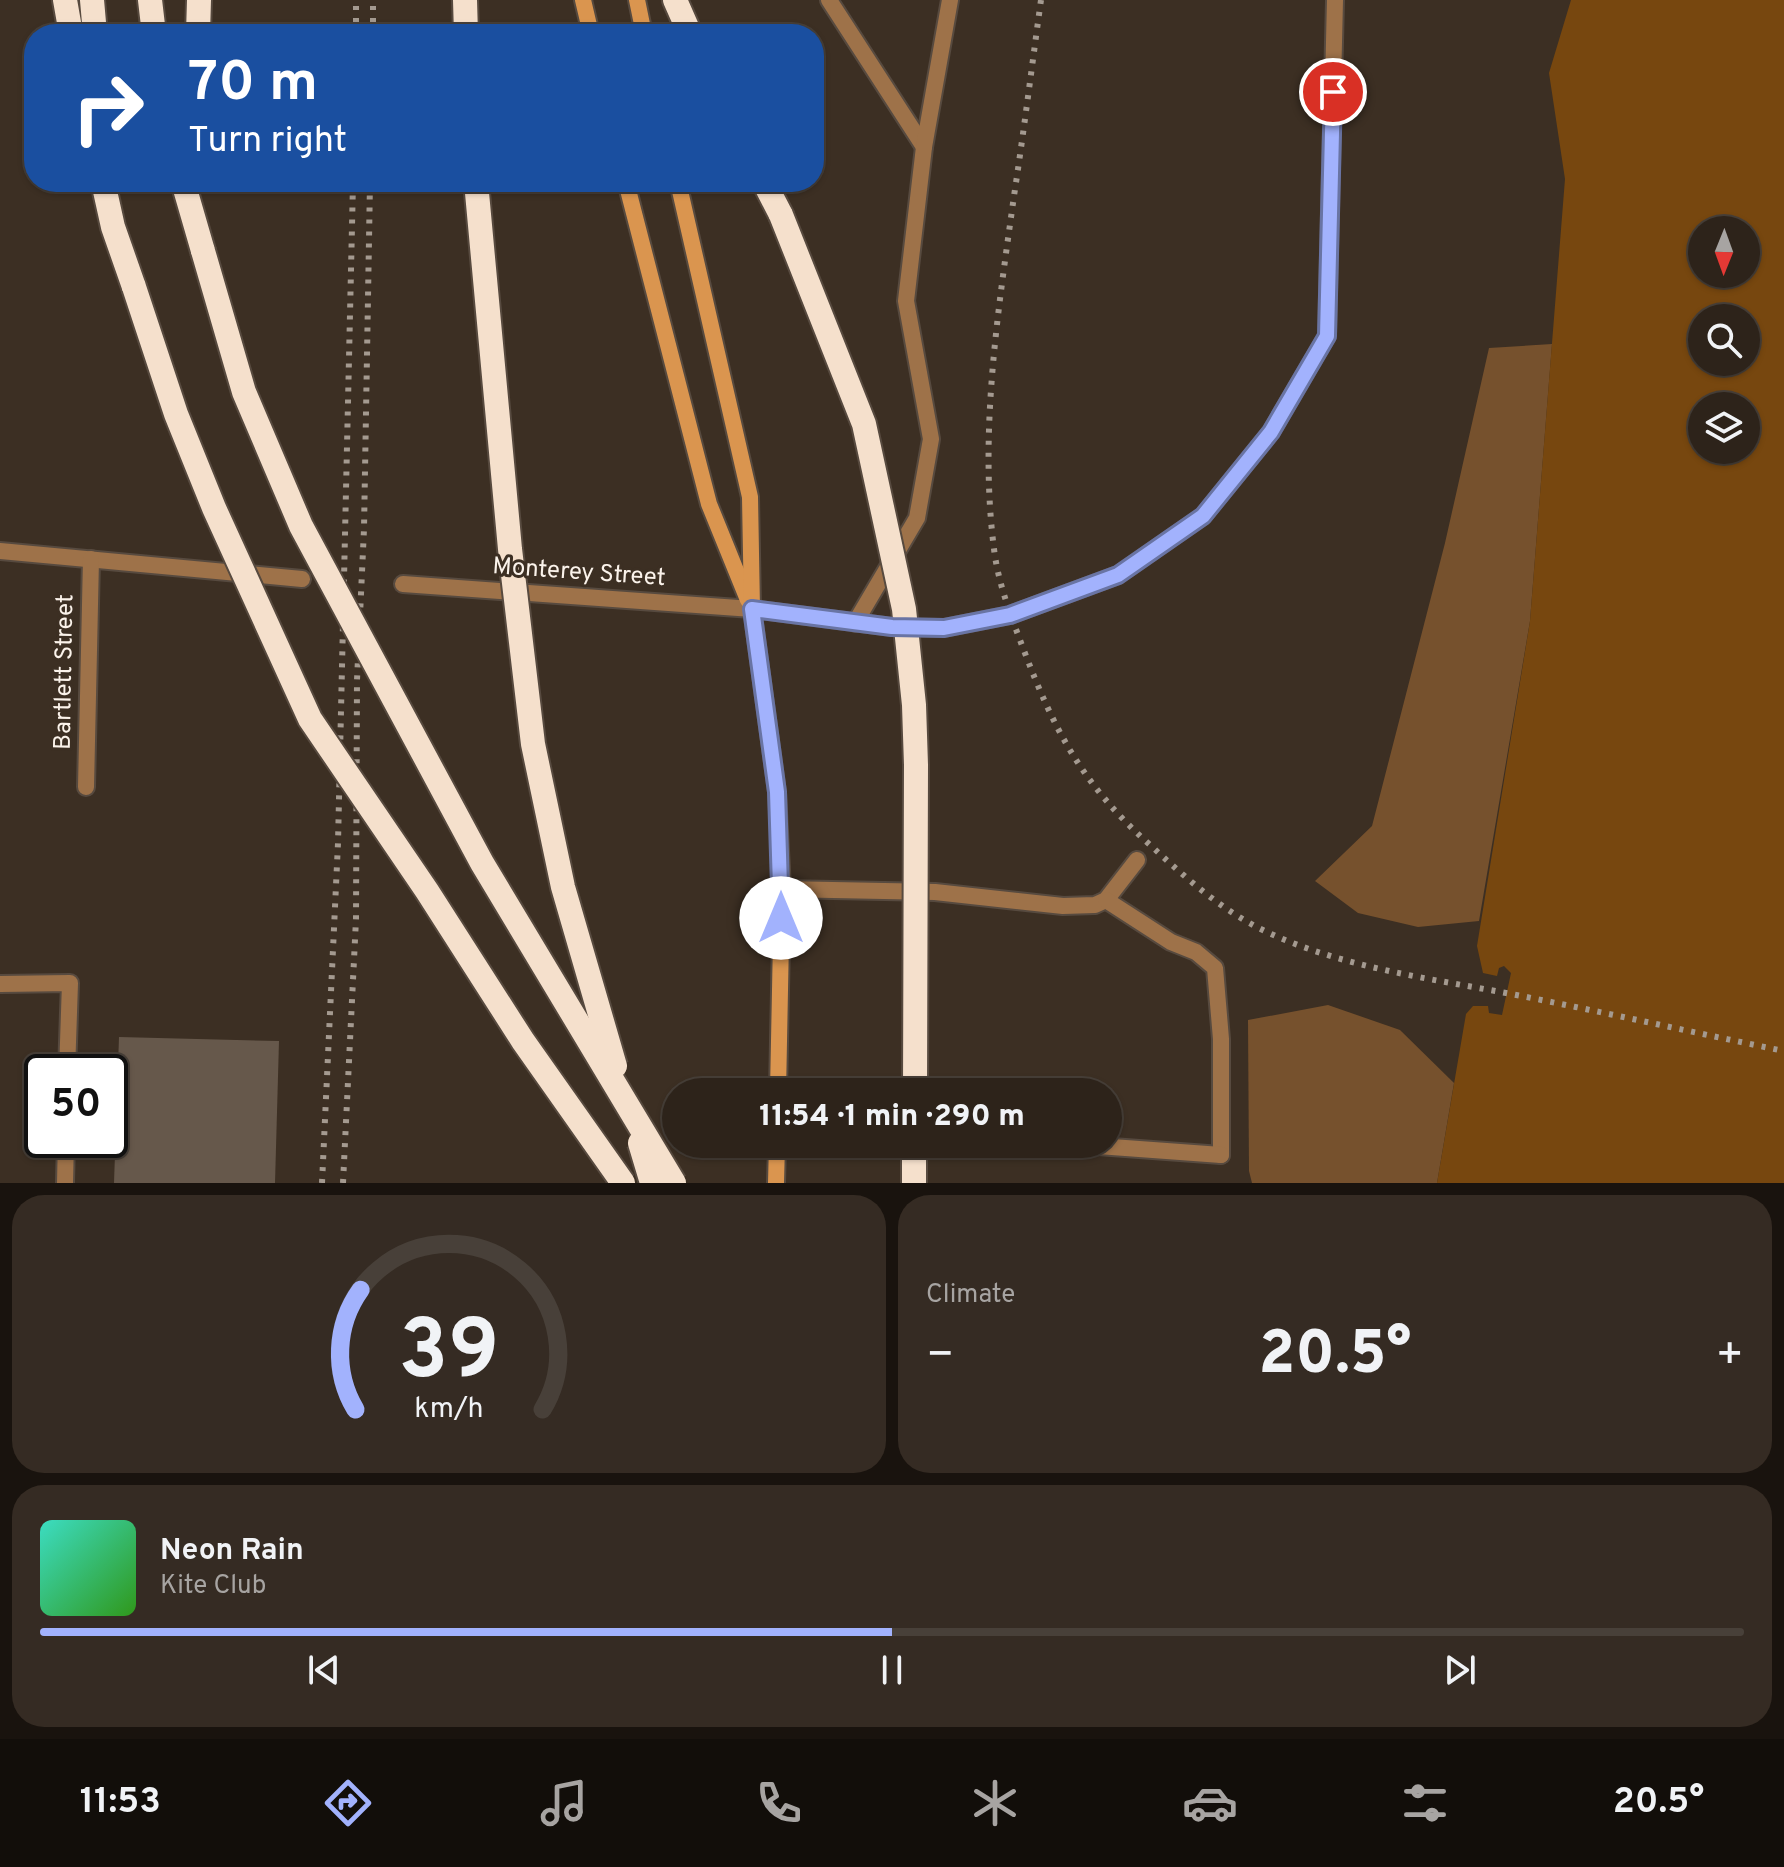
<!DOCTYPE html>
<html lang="en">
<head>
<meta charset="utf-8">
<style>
  body { margin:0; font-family:Overpass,sans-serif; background:#352b23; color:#f1f3f6; height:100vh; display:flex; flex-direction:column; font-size:30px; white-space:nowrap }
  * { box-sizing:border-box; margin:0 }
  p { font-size:26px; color:#a7a4a2 }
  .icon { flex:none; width:44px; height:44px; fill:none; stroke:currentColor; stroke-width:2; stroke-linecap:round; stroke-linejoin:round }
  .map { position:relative; height:1183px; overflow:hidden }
  .sheet { display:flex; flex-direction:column; gap:12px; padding:12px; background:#19130e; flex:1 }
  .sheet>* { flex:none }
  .top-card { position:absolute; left:24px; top:24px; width:800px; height:168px; border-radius:32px; box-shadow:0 2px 6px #0004,0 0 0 2px #484039; background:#1a4fa0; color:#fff; overflow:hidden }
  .needle { width:52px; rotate:181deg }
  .controls { position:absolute; left:1688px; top:216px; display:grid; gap:16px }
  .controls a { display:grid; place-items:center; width:72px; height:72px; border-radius:50%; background:#2d231a; box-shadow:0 2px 6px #0004,0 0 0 2px #484039; font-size:40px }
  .speed { position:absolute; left:24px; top:1054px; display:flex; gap:16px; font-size:40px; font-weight:700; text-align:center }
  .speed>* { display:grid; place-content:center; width:104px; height:104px; border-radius:50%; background:#2d231a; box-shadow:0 2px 6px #0004,0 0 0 2px #484039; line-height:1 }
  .speed .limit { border:4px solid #111; border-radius:12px; background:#fff; color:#111 }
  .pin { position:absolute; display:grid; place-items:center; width:68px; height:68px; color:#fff; margin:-34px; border:4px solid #fff; border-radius:50%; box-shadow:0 2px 8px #0007 }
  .me { position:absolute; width:88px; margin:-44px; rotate:0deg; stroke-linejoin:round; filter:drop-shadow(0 0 6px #0008) }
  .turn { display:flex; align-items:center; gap:28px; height:168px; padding:0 32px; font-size:36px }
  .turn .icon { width:104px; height:104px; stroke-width:2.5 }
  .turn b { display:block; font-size:56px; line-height:68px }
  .big { font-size:60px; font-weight:800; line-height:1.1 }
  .sheet .tile { flex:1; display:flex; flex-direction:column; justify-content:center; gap:12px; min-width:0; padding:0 28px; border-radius:32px; background:#352b23 }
  .sheet .dial { align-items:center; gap:0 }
  .dial svg { height:208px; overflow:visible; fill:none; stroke:#484039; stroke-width:7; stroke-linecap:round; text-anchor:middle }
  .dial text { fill:#f1f3f6; stroke:none }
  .song { display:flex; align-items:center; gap:24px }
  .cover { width:96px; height:96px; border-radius:12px; background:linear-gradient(135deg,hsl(170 70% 55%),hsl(110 70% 35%)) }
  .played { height:8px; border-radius:4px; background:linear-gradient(90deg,#a2b2fd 50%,#484039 50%) }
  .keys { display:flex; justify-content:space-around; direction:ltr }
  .heat { display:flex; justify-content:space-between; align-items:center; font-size:44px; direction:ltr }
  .sheet .tiles { flex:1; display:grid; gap:12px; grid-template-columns:1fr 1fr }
  .tile:last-child { grid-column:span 2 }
  .trip { position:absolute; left:662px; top:1078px; width:460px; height:80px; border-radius:40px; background:#2d231a; box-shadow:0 2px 6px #0004,0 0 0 2px #484039; font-weight:800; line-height:80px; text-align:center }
  .dock { display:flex; height:128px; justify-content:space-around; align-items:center; background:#120e0a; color:#a7a4a2 }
  .dock .icon { width:56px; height:56px }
  .dock .active { color:#a2b2fd }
  .dock b { font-size:36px; color:#f1f3f6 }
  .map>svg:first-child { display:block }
</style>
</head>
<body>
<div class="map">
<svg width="1784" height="1183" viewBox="0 0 1784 1183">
  <rect width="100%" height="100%" fill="#3c2f23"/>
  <g fill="#76512d">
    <polygon points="1552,344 1530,621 1479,921 1418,927 1358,913 1315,881 1372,826 1445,543 1489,348"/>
    <polygon points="1328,1005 1400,1030 1454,1083 1437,1183 1252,1183 1249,1171 1248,1020"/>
  </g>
  <path fill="#77470f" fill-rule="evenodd" d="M1571 0H1784V1183H1437L1466 1014 1473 1006H1488L1489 1013 1502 1015 1511 973 1504 966 1499 968 1497 976 1483 973 1477 946 1530 621 1565 179 1549 73ZM1702 230H1746V274H1702ZM1702 318H1746V362H1702ZM1702 406H1746V450H1702Z"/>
  <polygon fill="#66584b" points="119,1037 279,1041 275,1183 114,1183"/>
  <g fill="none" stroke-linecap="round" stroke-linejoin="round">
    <defs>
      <g id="lane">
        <polyline points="829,0 924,147"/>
        <polyline points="752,609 892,627 944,628 1010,615 1118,575 1203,516 1271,432 1327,336 1335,0"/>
        <polyline points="855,623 917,518 931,439 906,301 924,147 950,0"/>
        <polyline points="782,889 935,892 1063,906 1095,905 1106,900 1137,860"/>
        <polyline points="1106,900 1171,942 1196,952 1215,968 1221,1039 1221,1155"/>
        <polyline points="0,984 70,983 67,1072"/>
        <polyline points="65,1183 66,1140"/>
      </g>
      <g id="street">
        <polyline points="0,551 302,579"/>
        <polyline points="403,584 752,609"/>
        <polyline points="86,787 91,559"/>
        <polyline points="1071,1144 1221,1155"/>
      </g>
      <g id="secondary">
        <polyline points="583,0 591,34"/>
        <polyline points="637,0 644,34"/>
        <polyline points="626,182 709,504 748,600"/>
        <polyline points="678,182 750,497 752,609 777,792 782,889 778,1092"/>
        <polyline points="776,1183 777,1144"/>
      </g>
      <g id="highway">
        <polyline points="65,0 71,34"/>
        <polyline points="92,0 95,34"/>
        <polyline points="150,0 154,34"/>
        <polyline points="465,0 466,34"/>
        <polyline points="675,0 690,34"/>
        <polyline points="198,34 199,0"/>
        <polyline points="103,182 113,227 134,287"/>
        <polyline points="183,182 203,251"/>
        <polyline points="764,182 781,215"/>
        <polyline points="914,1183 914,1144"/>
      </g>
    </defs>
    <use href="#lane" stroke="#574a3f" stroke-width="20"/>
    <use href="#street" stroke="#574a3f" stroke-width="20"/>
    <use href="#secondary" stroke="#574a3f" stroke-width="20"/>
    <use href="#highway" stroke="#574a3f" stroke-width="28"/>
    <use href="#lane" stroke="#9e7249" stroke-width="16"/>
    <use href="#street" stroke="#9e7249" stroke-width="16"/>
    <use href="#secondary" stroke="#da954f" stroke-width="16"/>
    <use href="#highway" stroke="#f5e0cc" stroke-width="24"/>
    <g stroke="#a49a90" stroke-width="6" stroke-dasharray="4 8" stroke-linecap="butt">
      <path d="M1041 0C1032 65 1024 130 1014 196 998 311 979 432 994 549 998 583 1011 616 1023 648 1054 730 1082 784 1149 844 1186 878 1223 912 1269 933 1343 967 1426 978 1506 993 1599 1011 1691 1032 1784 1051"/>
      <polyline points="356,34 356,0"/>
      <polyline points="373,34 373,0"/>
      <polyline points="322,1183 338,843 353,182"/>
      <polyline points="343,1183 356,919 357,680 364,529 370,182"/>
    </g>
    <defs>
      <g id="highway-bridge">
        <polyline points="476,182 510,549 533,744 563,887 615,1066"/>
        <polyline points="781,215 864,424 904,609 914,705 916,765 915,1092"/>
        <polyline points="203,251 244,392 301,526 482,863 674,1183"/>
        <polyline points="134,287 176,414 214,508 310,719 427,891 523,1041 623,1183"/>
        <polyline points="640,1143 652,1183"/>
      </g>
    </defs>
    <use href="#highway-bridge" stroke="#574a3f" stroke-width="28" stroke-linecap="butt"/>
    <use href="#highway-bridge" stroke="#f5e0cc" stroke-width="24"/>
  </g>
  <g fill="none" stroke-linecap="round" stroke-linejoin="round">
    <defs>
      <polyline id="route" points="781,918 777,792 752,609 892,627 944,628 1010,615 1118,575 1203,516 1271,432 1327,336 1333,92"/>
    </defs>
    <use href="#route" stroke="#6974a4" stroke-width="20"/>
    <use href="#route" stroke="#a2b2fd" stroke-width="14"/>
  </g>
  <g text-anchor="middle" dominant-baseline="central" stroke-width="6" stroke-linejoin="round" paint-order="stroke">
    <g font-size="24" fill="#fbf3eb" stroke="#3c2f23">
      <text transform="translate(579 573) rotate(4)">Monterey Street</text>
      <text transform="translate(65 672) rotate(-89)">Bartlett Street</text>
    </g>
  </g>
</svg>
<div class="controls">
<a><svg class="needle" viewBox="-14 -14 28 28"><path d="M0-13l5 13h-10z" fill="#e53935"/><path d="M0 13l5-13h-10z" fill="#a7a4a2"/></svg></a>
<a><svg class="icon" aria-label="search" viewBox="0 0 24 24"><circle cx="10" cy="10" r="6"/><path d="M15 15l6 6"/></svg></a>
<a><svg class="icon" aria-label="layers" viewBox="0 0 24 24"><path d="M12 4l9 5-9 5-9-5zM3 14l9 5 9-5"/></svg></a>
</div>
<div class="speed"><div class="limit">50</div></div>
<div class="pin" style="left:1333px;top:92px;background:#d93025"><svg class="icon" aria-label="arrive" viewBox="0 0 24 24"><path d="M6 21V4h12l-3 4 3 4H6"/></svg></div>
<svg class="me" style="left:781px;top:918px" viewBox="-20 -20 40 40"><circle r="19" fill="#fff"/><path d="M0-13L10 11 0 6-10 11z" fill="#a2b2fd"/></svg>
<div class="trip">11:54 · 1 min · 290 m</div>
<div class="top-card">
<div class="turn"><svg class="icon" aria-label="right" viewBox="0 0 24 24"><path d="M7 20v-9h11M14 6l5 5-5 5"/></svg><div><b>70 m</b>Turn right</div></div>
</div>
</div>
<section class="sheet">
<div class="tiles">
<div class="tile dial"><svg viewBox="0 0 100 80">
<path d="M14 69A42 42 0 1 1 86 69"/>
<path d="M14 69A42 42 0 0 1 16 23" stroke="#a2b2fd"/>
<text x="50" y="56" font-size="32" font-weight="700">39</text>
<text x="50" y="72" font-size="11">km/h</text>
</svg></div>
<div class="tile"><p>Climate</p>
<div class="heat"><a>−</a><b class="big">20.5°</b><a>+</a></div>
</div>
<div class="tile">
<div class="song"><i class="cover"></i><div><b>Neon Rain</b><p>Kite Club</p></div></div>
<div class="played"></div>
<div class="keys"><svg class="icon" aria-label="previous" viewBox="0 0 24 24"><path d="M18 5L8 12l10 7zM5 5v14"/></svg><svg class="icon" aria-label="pause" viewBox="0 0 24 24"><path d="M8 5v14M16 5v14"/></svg><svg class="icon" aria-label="next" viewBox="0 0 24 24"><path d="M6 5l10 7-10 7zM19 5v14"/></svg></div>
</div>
</div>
</section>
<nav class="dock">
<b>11:53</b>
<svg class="icon active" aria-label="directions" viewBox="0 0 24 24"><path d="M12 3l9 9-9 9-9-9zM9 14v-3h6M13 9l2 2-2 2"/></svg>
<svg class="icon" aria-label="music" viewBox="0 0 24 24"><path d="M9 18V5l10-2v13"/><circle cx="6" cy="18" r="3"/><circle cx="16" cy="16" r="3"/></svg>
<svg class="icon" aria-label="phone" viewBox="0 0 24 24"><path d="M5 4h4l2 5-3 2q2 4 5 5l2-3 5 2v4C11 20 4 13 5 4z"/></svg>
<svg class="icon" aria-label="climate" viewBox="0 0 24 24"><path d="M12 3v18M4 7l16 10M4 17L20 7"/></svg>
<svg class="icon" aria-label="car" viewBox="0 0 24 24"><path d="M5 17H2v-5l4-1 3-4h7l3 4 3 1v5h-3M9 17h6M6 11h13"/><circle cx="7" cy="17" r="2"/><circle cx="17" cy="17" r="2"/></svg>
<svg class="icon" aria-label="filters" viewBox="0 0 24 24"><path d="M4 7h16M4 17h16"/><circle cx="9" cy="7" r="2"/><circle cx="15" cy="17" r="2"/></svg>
<b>20.5°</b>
</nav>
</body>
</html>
